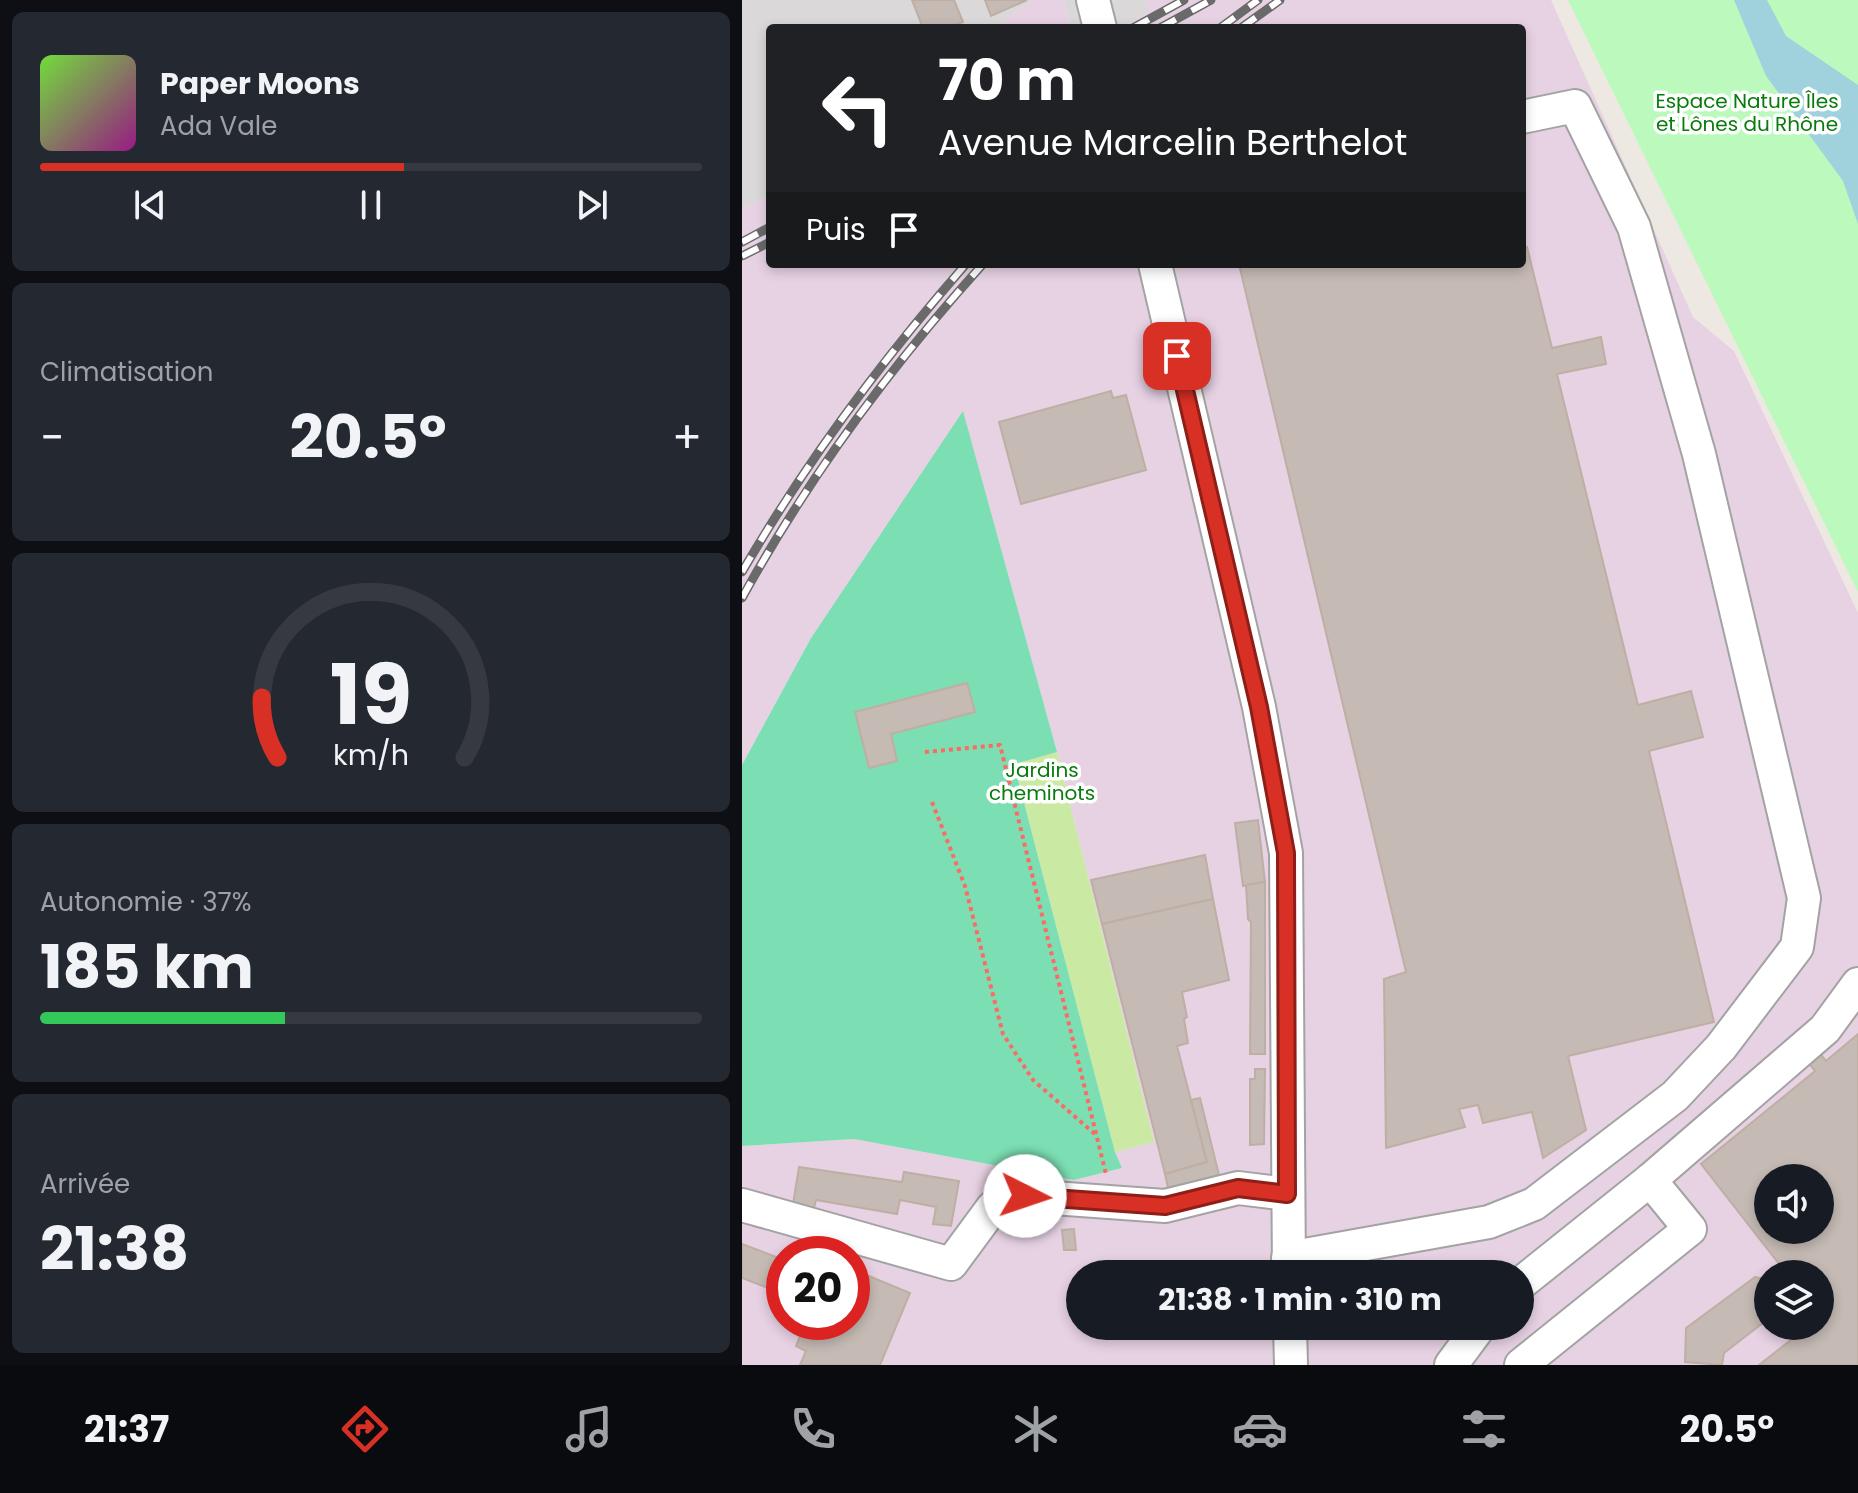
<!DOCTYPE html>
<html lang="fr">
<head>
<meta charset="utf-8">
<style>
  body { margin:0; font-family:Poppins,sans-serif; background:#242831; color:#f1f3f6; height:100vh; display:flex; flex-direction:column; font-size:30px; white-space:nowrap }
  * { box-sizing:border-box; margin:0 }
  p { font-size:26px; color:#9ea1a6 }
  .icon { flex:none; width:44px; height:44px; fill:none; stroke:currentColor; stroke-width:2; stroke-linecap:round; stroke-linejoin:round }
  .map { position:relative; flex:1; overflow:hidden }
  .drawer { display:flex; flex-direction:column; gap:12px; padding:12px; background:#0d0f14; width:742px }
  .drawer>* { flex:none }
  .banner { position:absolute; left:24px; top:24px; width:760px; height:244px; border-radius:8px; box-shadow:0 4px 12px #0003; background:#202124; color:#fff; overflow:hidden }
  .controls { position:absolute; left:1012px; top:1164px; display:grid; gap:16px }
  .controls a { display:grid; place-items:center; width:80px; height:80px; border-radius:50%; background:#171b24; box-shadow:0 4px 12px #0003; font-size:40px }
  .speed { position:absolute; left:24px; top:1236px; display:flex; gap:16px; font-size:40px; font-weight:700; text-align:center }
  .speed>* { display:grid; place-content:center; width:104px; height:104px; border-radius:50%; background:#171b24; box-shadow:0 4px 12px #0003; line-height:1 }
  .speed .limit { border:12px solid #d22; background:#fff; color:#111 }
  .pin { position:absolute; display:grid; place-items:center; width:68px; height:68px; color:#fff; margin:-34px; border-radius:16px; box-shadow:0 4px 12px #0006 }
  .me { position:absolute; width:88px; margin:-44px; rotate:94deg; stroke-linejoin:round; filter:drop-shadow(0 0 6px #0008) }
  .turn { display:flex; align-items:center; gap:28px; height:168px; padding:0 40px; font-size:36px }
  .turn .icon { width:104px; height:104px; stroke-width:2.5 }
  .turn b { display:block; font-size:56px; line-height:68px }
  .then { display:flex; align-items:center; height:76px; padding:0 40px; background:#0003; gap:16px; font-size:30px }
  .big { font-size:60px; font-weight:700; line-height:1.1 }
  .drawer .widget { flex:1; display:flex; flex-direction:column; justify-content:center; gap:12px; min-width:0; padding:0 28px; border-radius:12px; background:#242831 }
  .drawer .dial { align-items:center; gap:0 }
  .dial svg { height:208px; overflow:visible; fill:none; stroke:#363941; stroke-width:7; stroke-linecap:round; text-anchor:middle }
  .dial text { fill:#f1f3f6; stroke:none }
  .song { display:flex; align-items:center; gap:24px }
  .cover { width:96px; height:96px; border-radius:12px; background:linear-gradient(135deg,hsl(100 70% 55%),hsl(310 70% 35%)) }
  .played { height:8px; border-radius:4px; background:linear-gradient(90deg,#d93025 55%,#363941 55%) }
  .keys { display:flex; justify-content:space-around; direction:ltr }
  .heat { display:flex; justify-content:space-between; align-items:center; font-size:44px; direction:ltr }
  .charge { height:12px; border-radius:6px; background:linear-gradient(90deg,#34c759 37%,#363941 0) }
  .trip { position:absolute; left:324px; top:1260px; width:468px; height:80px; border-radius:40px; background:#171b24; box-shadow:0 4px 12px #0003; font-weight:700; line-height:80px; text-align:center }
  .tabs { display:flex; height:128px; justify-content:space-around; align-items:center; background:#090b0e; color:#9ea1a6 }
  .tabs .icon { width:56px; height:56px }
  .tabs .current { color:#d93025 }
  .tabs b { font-size:36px; color:#f1f3f6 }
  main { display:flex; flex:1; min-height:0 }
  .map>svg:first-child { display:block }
</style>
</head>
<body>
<main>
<section class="drawer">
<div class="widget">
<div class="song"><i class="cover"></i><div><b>Paper Moons</b><p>Ada Vale</p></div></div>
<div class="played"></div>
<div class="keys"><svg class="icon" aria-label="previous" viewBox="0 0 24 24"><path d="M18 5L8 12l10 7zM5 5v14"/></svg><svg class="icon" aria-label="pause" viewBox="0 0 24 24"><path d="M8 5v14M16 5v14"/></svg><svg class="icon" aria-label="next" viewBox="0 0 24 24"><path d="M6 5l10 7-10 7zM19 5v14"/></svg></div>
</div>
<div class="widget"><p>Climatisation</p>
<div class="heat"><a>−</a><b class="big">20.5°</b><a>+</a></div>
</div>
<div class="widget dial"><svg viewBox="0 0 100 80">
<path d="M14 69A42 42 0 1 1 86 69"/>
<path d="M14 69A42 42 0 0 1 8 46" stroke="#d93025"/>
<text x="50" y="56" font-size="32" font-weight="700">19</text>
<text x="50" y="72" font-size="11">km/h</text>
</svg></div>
<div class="widget"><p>Autonomie · 37%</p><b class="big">185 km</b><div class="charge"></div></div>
<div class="widget"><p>Arrivée</p><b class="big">21:38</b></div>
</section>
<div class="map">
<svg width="1116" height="1365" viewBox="0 0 1116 1365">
  <rect width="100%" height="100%" fill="#ede8e1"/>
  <g fill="#dad8d9">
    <polygon points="0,0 290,0 252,28 28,28 28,196 0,209"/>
    <polygon points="322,0 403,0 407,12 378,28 329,28"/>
  </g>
  <g fill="#e7d2e4" fill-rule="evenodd">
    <polygon points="290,0 322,0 329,28 252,28"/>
    <path d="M403 0H809L951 317 992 351 1116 613V1365H0V1146L112 1139 332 1180 380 1168 373 1152 412 1142 315 752 221 412 69 638 0 765V209L28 196V264H780V28H378L406 12ZM1026 1178H1078V1230H1026ZM42 1254H110V1322H42ZM338 1274H778V1326H338ZM1026 1274H1078V1326H1026Z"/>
  </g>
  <polygon fill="#caeaa4" points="315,752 412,1142 373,1152 272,763"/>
  <polygon fill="#bbfabc" points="826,0 1116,0 1116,592"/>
  <polygon fill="#7cdfb3" points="221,411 315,752 272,764 373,1152 380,1168 332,1180 112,1139 0,1146 0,765 69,638"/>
  <polygon fill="#9fd2dd" points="992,0 1025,0 1044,36 1116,85 1116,224 1101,181 1024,76"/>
  <g fill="#c5bab4" stroke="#bfaea3" stroke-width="2" fill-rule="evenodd">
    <polygon points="170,0 212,0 221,22 206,28 181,28"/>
    <polygon points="243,0 285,0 249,16"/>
    <polygon points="785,247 810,348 859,337 864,364 815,374 896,705 949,691 961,737 907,751 972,1022 826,1056 844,1130 801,1158 790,1112 741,1123 736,1105 717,1109 723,1127 644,1148 642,979 664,972 497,264 780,264 780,248"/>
    <polygon points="369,391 371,398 384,395 404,470 279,504 257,422"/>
    <polygon points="225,683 233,712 149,734 155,761 127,768 113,712"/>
    <polygon points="516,820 523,882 501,886 493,823"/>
    <polygon points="463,855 471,899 360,924 349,880"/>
    <polygon points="523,882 523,1054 508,1054 509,922 506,919 504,885"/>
    <polygon points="471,899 487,980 440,992 445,1017 442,1019 446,1043 435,1046 465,1162 423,1174 360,924"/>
    <path d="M1116 1034V1365H1017L1050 1339 1040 1326H1078V1274H1045L959 1164 1073 1071 1065 1061 1077 1052 1084 1061ZM1026 1178H1078V1230H1026Z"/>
    <polygon points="513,1069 523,1069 522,1144 508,1145 508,1079 513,1079"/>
    <polygon points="458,1098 477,1175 426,1188 423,1174 465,1162 449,1100"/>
    <polygon points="57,1167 160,1182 162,1172 217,1181 209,1226 191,1224 194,1207 158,1200 155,1214 74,1200 72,1208 51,1204"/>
    <polygon points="332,1229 334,1250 322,1250 320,1230"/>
    <polygon points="0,1244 42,1260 42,1294 0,1278"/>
    <polygon points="110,1269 168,1293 138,1365 58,1365 64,1351 54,1346 64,1322 110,1322"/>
    <polygon points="1013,1277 1026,1280 1026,1319 982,1353 980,1365 943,1362 944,1328"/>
  </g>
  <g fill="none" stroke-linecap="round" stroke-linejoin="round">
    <defs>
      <g id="minor">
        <polyline points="351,0 358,28"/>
        <polyline points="413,264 517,707 544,853 547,1274"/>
        <polyline points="0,1205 209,1264 251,1207 283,1196 423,1206 496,1188 545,1194"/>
        <polyline points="546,1258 747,1222 792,1204 933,1096 979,1047 1055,947 1062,898 957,454 892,227 833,106 780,117"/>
        <polyline points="778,1284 908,1180 1083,1029 1116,984"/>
        <polyline points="548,1326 549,1365"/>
        <polyline points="709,1365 738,1326"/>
        <polyline points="779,1365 948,1229 908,1180"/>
      </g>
    </defs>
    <use href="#minor" stroke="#a3a3a3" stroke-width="36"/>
    <g stroke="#fd6a63" stroke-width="4" stroke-dasharray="4 4" stroke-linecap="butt">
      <polyline points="183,752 258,745 364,1174"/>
      <polyline points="190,802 223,886 261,1034 291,1080 354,1135"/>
    </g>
    <use href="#minor" stroke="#fff" stroke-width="32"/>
    <defs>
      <g id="rail">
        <polyline points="391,28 442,0"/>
        <polyline points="418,28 469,0"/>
        <polyline points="478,28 516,0"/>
        <polyline points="499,28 538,0"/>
        <polyline points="0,242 28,227"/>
        <polyline points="0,256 28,242"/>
        <path d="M0 572C64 462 140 360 224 264"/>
        <path d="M0 598C66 478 149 366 241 264"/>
      </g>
    </defs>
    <use href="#rail" stroke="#6a6a6a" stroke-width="9"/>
    <use href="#rail" stroke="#fff" stroke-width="6" stroke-dasharray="18" stroke-linecap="butt"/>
  </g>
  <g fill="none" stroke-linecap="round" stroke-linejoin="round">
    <defs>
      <polyline id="route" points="283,1196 423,1206 496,1188 545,1194 544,853 517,707 435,356"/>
    </defs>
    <use href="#route" stroke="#8d1f18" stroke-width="20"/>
    <use href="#route" stroke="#d93025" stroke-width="14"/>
  </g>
  <g text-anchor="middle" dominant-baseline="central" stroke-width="7" stroke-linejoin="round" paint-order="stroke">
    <g font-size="20" fill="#097a0c" stroke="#fff">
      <text x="1005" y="101">Espace Nature Îles<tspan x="1005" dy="23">et Lônes du Rhône</tspan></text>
      <text x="300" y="770">Jardins<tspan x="300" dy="23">cheminots</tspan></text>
    </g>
  </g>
</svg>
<div class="controls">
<a><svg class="icon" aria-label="sound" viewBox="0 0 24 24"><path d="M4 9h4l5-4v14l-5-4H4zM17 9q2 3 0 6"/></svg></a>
<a><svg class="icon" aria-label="layers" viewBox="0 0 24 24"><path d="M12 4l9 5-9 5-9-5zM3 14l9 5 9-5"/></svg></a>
</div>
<div class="speed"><div class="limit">20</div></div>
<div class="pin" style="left:435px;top:356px;background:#d93025"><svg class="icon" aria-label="arrive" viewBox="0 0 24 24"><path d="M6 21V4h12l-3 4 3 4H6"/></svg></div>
<svg class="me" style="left:283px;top:1196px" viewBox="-20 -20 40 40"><circle r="19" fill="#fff"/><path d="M0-13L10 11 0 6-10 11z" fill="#d93025"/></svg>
<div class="trip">21:38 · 1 min · 310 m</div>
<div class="banner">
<div class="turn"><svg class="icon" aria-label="left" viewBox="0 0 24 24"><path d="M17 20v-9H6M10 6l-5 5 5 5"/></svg><div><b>70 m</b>Avenue Marcelin Berthelot</div></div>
<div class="then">Puis<svg class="icon" aria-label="arrive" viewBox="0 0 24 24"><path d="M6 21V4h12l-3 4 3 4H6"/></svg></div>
</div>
</div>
</main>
<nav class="tabs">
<b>21:37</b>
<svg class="icon current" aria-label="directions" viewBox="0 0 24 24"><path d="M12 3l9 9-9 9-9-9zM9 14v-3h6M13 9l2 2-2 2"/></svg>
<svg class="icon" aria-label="music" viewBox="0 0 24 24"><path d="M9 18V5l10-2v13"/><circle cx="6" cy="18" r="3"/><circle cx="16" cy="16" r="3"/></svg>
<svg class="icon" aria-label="phone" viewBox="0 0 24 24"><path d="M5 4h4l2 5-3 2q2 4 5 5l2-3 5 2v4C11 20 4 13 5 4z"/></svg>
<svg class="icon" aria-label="climate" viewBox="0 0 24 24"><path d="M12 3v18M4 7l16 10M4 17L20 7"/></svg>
<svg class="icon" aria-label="car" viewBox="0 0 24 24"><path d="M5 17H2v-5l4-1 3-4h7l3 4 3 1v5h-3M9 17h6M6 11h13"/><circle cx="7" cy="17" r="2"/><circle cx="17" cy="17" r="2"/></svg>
<svg class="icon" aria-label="filters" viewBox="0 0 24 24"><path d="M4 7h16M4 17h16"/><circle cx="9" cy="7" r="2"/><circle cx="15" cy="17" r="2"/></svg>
<b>20.5°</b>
</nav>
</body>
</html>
